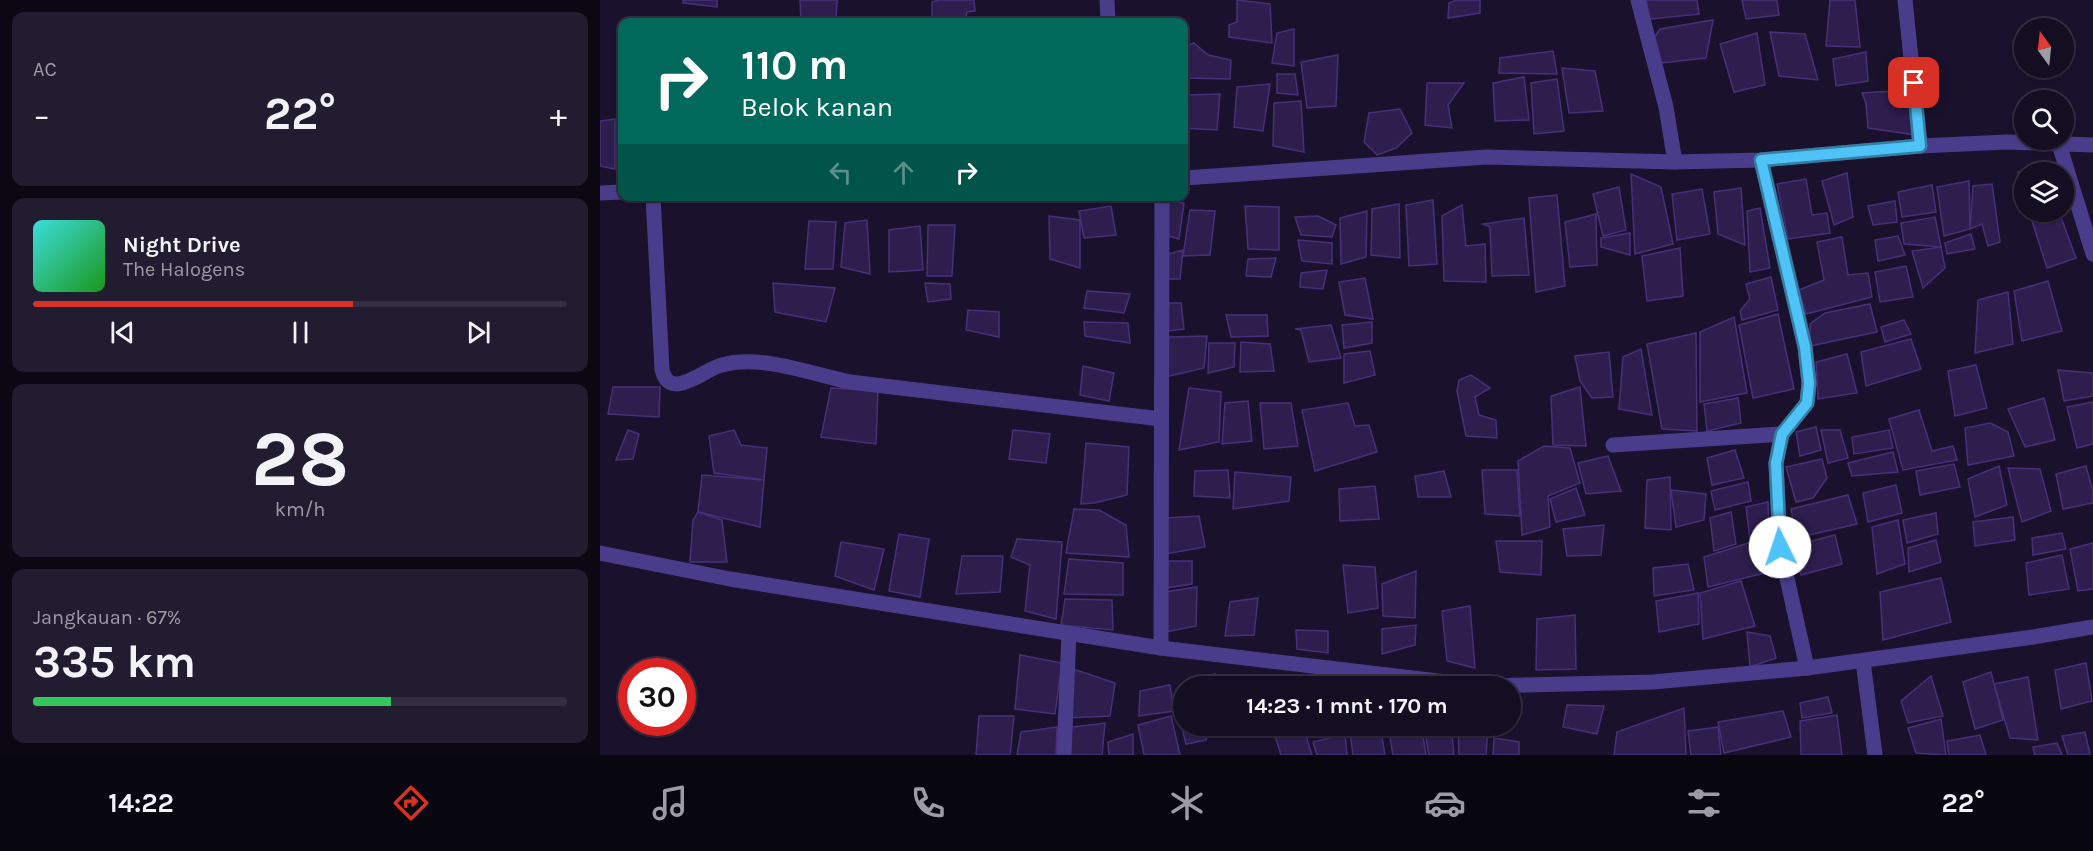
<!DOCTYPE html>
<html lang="id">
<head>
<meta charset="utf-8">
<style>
  body { margin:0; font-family:Karla,sans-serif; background:#211c2f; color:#f1f3f6; height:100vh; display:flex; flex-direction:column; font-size:22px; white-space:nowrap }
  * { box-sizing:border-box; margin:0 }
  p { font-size:20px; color:#9d9ca5 }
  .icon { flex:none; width:33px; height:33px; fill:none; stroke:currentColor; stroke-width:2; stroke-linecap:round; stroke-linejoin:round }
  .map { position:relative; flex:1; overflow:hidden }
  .details { display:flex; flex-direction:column; gap:12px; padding:12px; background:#0b0813; width:600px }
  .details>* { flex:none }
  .banner { position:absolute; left:18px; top:18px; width:570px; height:183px; border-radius:12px; box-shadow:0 2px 4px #0004,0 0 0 2px #332e40; background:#00695c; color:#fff; overflow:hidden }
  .needle { width:39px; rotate:345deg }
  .fabs { position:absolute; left:1414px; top:18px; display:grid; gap:12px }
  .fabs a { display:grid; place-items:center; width:60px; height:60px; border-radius:50%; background:#140e22; box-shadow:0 2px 4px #0004,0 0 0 2px #332e40; font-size:30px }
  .speed { position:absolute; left:18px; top:658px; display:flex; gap:12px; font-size:30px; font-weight:700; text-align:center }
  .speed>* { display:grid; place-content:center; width:78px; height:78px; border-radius:50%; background:#140e22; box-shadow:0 2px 4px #0004,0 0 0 2px #332e40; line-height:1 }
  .speed .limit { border:9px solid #d22; background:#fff; color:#111 }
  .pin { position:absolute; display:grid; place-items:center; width:51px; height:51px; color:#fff; margin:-26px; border-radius:12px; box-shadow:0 3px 9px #0006 }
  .me { position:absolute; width:66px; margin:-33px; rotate:356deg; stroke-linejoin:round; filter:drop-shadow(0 0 4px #0008) }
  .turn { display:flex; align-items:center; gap:21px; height:126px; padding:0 24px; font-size:27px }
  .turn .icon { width:78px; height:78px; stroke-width:2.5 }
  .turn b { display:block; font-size:42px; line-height:51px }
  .lanes { display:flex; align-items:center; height:57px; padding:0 24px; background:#0003; justify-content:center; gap:30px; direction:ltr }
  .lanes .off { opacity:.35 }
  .big { font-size:45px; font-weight:700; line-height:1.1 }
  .details .widget { flex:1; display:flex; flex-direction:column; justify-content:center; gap:9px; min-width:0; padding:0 21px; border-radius:12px; background:#211c2f }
  .details .dial { align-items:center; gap:0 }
  .dial b { font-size:78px; line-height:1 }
  .song { display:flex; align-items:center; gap:18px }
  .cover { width:72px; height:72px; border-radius:9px; background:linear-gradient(135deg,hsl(180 70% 55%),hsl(120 70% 35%)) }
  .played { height:6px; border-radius:3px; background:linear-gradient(90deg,#d93025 60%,#332e40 60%) }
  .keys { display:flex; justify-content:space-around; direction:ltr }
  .heat { display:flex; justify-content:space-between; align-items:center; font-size:33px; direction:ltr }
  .charge { height:9px; border-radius:4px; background:linear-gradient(90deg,#34c759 67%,#332e40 0) }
  .trip { position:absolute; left:573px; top:676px; width:348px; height:60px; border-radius:30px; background:#140e22; box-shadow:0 2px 4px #0004,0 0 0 2px #332e40; font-weight:700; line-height:60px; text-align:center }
  .tab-bar { display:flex; height:96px; justify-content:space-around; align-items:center; background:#08060e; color:#9d9ca5 }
  .tab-bar .icon { width:42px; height:42px }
  .tab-bar .selected { color:#d93025 }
  .tab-bar b { font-size:27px; color:#f1f3f6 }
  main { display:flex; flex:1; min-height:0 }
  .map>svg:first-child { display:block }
</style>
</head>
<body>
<main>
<section class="details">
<div class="widget"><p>AC</p>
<div class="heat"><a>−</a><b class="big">22°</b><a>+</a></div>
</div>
<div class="widget">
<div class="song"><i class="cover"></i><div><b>Night Drive</b><p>The Halogens</p></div></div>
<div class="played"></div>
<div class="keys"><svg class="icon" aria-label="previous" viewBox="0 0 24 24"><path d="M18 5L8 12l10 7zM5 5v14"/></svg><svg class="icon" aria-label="pause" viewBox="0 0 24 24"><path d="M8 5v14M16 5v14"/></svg><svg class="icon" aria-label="next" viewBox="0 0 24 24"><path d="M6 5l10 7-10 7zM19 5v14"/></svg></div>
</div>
<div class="widget dial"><b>28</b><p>km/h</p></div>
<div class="widget"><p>Jangkauan · 67%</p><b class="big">335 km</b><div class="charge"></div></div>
</section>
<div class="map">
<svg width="1493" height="755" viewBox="0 0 1493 755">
  <rect width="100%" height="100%" fill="#1a122d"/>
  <g fill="#2d1e4e" stroke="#473079" stroke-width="1.5">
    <polygon points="83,0 117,0 117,7 83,3"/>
    <polygon points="200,0 237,0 236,22 201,22"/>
    <polygon points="339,0 374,0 375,11 367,12 365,22 332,22 332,2"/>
    <polygon points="637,0 670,4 672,43 629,37 629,25 637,22"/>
    <polygon points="857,0 880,0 880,13 848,18 849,3"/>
    <polygon points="1046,0 1097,0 1099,14 1050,19"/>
    <polygon points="1142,0 1177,0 1179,15 1146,19"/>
    <polygon points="1230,0 1255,0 1260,47 1226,46"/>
    <polygon points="1113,20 1106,58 1061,63 1050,44 1060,29"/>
    <polygon points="694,29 694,66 672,63 677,33"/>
    <polygon points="1170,32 1205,34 1218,80 1179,76"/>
    <polygon points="1157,33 1165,85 1134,92 1120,44"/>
    <polygon points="594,43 608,55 631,60 630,79 589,78 585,47"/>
    <polygon points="953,51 957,74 899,73 900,58"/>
    <polygon points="1266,52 1268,81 1236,86 1233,59"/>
    <polygon points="738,55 736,106 707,108 701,62"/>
    <polygon points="962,68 995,71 1003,111 969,113"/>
    <polygon points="677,74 695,74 698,95 677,93"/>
    <polygon points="924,77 929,120 895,121 893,83"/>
    <polygon points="957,79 964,131 934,134 931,83"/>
    <polygon points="827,83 864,83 848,105 852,128 825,125"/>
    <polygon points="670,84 663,131 634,127 637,87"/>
    <polygon points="1308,90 1316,135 1268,128 1266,103 1262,93"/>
    <polygon points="620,94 617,130 584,128 584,95"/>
    <polygon points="701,101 704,152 673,146 674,103"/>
    <polygon points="800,109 812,133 796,148 777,155 764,142 769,113"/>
    <polygon points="15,119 15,169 0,166 0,121"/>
    <polygon points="1444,167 1448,172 1425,172 1425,196 1418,172"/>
    <polygon points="1247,173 1253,217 1234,225 1222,181"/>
    <polygon points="1031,174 1061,187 1073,244 1035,254"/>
    <polygon points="1206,179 1212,215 1227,213 1230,233 1188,239 1177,184"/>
    <polygon points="1369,181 1370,229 1344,236 1337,187"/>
    <polygon points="1392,184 1400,242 1388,246 1382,224 1370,229 1373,186"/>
    <polygon points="1332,185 1336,212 1302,217 1298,192"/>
    <polygon points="1019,187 1026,230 1003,236 993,194"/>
    <polygon points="1141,188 1145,245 1118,234 1114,192"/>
    <polygon points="1102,189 1110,234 1077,240 1072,194"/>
    <polygon points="957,195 965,286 936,292 929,198"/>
    <polygon points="833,200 837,264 809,266 806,205"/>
    <polygon points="566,201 584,203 579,239 568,236"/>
    <polygon points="1295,201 1297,222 1273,225 1268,206"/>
    <polygon points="799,204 800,258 771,255 772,209"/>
    <polygon points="862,205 866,246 885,244 886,282 844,281 842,216"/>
    <polygon points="511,206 516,235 484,238 479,211"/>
    <polygon points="645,206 679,207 679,250 648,249"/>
    <polygon points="1160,208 1170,268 1150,272 1147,211"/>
    <polygon points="590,210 615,211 610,255 583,256"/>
    <polygon points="767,211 766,257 741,264 740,218"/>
    <polygon points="1459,212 1476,258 1447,268 1432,221"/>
    <polygon points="996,214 997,265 970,267 965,222"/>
    <polygon points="449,216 480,220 480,268 450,259"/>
    <polygon points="718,216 736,225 732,237 701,235 695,217"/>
    <polygon points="1335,217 1341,247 1304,244 1301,223"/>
    <polygon points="924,218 929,275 892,276 890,227 883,224"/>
    <polygon points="267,220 270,274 241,267 245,223"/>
    <polygon points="209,221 236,222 233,269 205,269"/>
    <polygon points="328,225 355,225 352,276 327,276"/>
    <polygon points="320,226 323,270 289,272 289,230"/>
    <polygon points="1030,233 1030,255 1001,247 1001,238"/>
    <polygon points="1371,234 1375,249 1347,254 1345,243"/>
    <polygon points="1298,236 1305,255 1278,261 1275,240"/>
    <polygon points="1242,237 1248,275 1268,273 1272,297 1206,314 1199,290 1224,280 1217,242"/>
    <polygon points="698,240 732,243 732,264 702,261"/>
    <polygon points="1341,247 1345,268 1323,288 1312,251"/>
    <polygon points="1080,248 1083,296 1047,301 1042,256"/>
    <polygon points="583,250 580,279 567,279 568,254"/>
    <polygon points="676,258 671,277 646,276 648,259"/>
    <polygon points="1306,266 1313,297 1280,302 1275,272"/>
    <polygon points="727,270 723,289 700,287 701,273"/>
    <polygon points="1171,277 1178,310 1142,320 1140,311 1150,299 1146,284"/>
    <polygon points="765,278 773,319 745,315 739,282"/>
    <polygon points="1448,281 1462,331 1422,341 1414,291"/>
    <polygon points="173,283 235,288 226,322 175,312"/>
    <polygon points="325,283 350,284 351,299 328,302"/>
    <polygon points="487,291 530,294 524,313 484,308"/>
    <polygon points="1408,292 1413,344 1375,353 1378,300"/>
    <polygon points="569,303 581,303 584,329 567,331"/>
    <polygon points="1270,304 1277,332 1210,346 1210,324 1225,313"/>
    <polygon points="368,310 399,312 399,337 366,330"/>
    <polygon points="1178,314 1194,389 1153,398 1139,325"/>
    <polygon points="626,315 667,315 668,336 631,337"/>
    <polygon points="1134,317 1147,393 1100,402 1100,332"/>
    <polygon points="1304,320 1311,334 1285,342 1281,327"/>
    <polygon points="484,322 528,323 530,343 485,336"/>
    <polygon points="772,322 772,343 744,348 742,325"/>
    <polygon points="731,325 741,358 709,362 701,330 695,329"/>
    <polygon points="1096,333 1097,431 1062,429 1047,344"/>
    <polygon points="607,336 604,368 565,377 568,337"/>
    <polygon points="1311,339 1321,369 1266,386 1261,352"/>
    <polygon points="641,342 670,344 674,371 640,372"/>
    <polygon points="609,343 635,343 634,367 608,373"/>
    <polygon points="1041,349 1052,415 1019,409 1023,357"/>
    <polygon points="770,351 775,375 744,383 744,354"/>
    <polygon points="1009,352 1013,397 992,398 980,381 975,356"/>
    <polygon points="1247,354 1257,393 1218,399 1216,362"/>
    <polygon points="1376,365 1387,408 1355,416 1348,371"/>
    <polygon points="483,366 514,373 509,401 480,395"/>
    <polygon points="1458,370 1493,373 1493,396 1464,401"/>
    <polygon points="871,375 890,388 875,397 879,415 896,420 897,438 866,436 857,391 859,380"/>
    <polygon points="13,387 60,387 59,417 8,414"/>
    <polygon points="980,387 986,446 953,445 951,396"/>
    <polygon points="231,388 278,390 276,444 221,437"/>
    <polygon points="589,388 621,392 619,442 579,450"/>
    <polygon points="1138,398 1141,423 1107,431 1104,404"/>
    <polygon points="1444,398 1455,440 1425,447 1408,409"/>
    <polygon points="648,401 652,441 622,444 625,403"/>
    <polygon points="1493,402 1493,444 1477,448 1467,407"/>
    <polygon points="660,403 691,403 698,446 664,449"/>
    <polygon points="748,403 755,426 769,425 777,452 715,471 702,410"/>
    <polygon points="1319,410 1332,451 1353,446 1357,460 1303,470 1289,419"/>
    <polygon points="1390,423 1408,432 1414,456 1368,465 1365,428"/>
    <polygon points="1216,427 1221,450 1200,456 1196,432"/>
    <polygon points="28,430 39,434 33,459 16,460"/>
    <polygon points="134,430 141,445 167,448 164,480 114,473 109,436"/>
    <polygon points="413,430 450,434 446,463 409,459"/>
    <polygon points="1221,430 1240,430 1248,458 1228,463"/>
    <polygon points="1289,430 1293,448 1254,454 1252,437"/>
    <polygon points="486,443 529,447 527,495 494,503 481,504"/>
    <polygon points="944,446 970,448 980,483 948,496 950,527 922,535 918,461"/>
    <polygon points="1135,450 1144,478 1112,485 1107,458"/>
    <polygon points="1293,452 1298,472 1252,476 1248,463"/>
    <polygon points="1008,456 1021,491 986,494 978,463"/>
    <polygon points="1222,459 1227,478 1213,498 1196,502 1186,467"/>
    <polygon points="1354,464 1360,487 1320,495 1316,471"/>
    <polygon points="1399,466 1407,505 1375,517 1368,479"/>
    <polygon points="1486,466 1493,492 1493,503 1463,509 1456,474"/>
    <polygon points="1408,468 1440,469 1451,511 1422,522"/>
    <polygon points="628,470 630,498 594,496 595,471"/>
    <polygon points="882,470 917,470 920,516 885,514"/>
    <polygon points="844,471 851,497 818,497 815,476"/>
    <polygon points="635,472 691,477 689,501 633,509"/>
    <polygon points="102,475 164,480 160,527 98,512"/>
    <polygon points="1070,477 1071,530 1045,528 1047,480"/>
    <polygon points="1148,482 1151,501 1115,510 1111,491"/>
    <polygon points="1296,485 1302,513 1268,522 1263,493"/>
    <polygon points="775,486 779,519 740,521 739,489"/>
    <polygon points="976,488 985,515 956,522 950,499"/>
    <polygon points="1071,490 1106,494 1104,520 1076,527"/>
    <polygon points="1248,495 1257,524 1196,538 1191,509"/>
    <polygon points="1168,502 1169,535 1150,539 1146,507"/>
    <polygon points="474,509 499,510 526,525 529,557 466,553"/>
    <polygon points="98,512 122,520 127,562 90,562 93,520"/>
    <polygon points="1131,512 1136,544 1114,551 1110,518"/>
    <polygon points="1336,513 1338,534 1307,543 1303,520"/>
    <polygon points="599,516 605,547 565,554 566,518"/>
    <polygon points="1413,517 1415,540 1375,546 1373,522"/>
    <polygon points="1298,520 1305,564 1277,574 1272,527"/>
    <polygon points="1004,525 1001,555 967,556 963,529"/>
    <polygon points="1462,533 1466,549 1433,555 1432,538"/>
    <polygon points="299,534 329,539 320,597 289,591"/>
    <polygon points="1235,535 1242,564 1201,575 1193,546"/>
    <polygon points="417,539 462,542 456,619 425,611 430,565 411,557"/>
    <polygon points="1161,539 1169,572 1108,587 1104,557"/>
    <polygon points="1336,540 1341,562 1309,572 1308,548"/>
    <polygon points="896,541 942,541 941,575 900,572"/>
    <polygon points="241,542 284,549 274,590 235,576"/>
    <polygon points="1493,543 1493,589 1478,591 1470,549"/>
    <polygon points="1462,555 1469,589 1429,595 1426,563"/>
    <polygon points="362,556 403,556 400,592 356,594"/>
    <polygon points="469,559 523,563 523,595 464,594"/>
    <polygon points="568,561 592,561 592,584 565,588"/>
    <polygon points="1088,564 1094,590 1054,596 1053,568"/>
    <polygon points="743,565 775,567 778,608 748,613"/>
    <polygon points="816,571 815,618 783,616 782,584"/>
    <polygon points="1341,578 1351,622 1283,640 1280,592"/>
    <polygon points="1141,581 1155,626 1103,639 1100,593"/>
    <polygon points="597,587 596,626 565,632 565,592"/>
    <polygon points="1098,593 1099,624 1059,632 1056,601"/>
    <polygon points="658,598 654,635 625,636 630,602"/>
    <polygon points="465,599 512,600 513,630 461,625"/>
    <polygon points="870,606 875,668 847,661 842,611"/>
    <polygon points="975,615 976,669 936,670 937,619"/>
    <polygon points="816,625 815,645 782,654 782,629"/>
    <polygon points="696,630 728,631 728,653 697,649"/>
    <polygon points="1147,632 1170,636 1176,658 1150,667"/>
    <polygon points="420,655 462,663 455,714 415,709"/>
    <polygon points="1486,663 1492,701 1461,709 1455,670"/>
    <polygon points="470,668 515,683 510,716 467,718"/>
    <polygon points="1391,672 1403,720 1375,729 1363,682"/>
    <polygon points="615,674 614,687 599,687 602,677"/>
    <polygon points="1331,676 1343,716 1308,723 1301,701"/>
    <polygon points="1428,677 1438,740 1410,738 1394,684"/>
    <polygon points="570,685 574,711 539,716 540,691"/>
    <polygon points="1228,697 1232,713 1202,718 1200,703"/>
    <polygon points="967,705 1004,706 997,734 963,727"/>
    <polygon points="1084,708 1086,755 1014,755 1017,732"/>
    <polygon points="1183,711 1191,737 1124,753 1118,722"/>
    <polygon points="584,715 584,726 610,726 606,740 586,744 579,716"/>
    <polygon points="1237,715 1242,755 1201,755 1200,721"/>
    <polygon points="379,716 414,716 410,755 376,755"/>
    <polygon points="571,716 580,755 544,755 538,725"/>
    <polygon points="1341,719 1346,755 1316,753 1308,728"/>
    <polygon points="505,723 502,755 467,755 465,728"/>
    <polygon points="672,726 703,726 712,755 681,755"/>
    <polygon points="708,726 743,726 743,729 710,736"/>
    <polygon points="749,726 780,726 785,755 753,755"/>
    <polygon points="791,726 851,726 854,755 829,755 824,726 792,733"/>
    <polygon points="858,726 888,726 886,755 859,755"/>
    <polygon points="457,727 456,755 417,755 421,732"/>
    <polygon points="1118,727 1121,755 1091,755 1088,731"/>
    <polygon points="822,730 826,755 793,755 790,738"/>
    <polygon points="1485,732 1490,755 1468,755 1462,736"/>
    <polygon points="533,734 533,755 509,755 508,742"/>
    <polygon points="745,734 747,755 717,755 713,742"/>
    <polygon points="1380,735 1386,755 1349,755 1347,741"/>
    <polygon points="894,738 919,742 919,755 893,755"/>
    <polygon points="1457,743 1462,755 1435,755 1433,747"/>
  </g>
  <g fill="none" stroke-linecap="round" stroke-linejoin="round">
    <g stroke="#493d8b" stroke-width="15">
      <polyline points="507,0 508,22"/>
      <polyline points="1038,0 1066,107 1075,162"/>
      <polyline points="1305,0 1320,146"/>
      <polyline points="1459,144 1493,254"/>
      <polyline points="1161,160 1198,315 1205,347 1209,383 1207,403 1182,434 1176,463 1180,547 1207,668"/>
      <polyline points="584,178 887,157 1075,162 1161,160 1320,146 1407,142 1493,145"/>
      <polyline points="0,193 22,192"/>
      <path d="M53 196 62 369C69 403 104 369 122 365 160 354 212 374 250 382L561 419"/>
      <polyline points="1013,445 1182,434"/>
      <polyline points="0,553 130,579 561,648 880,686 1053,682 1207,668 1433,637 1493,627"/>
      <polyline points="561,648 562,196"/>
      <polyline points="1263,661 1275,755"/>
      <polyline points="464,755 469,633"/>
    </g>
  </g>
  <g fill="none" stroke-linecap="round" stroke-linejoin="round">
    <defs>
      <polyline id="route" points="1180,547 1176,463 1182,434 1207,403 1209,383 1205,347 1161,160 1320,146 1314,83"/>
    </defs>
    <use href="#route" stroke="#337fa1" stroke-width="15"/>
    <use href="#route" stroke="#4fc3f7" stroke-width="10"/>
  </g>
</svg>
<div class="fabs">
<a><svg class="needle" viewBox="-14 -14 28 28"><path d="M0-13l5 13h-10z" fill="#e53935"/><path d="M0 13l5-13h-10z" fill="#9d9ca5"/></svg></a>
<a><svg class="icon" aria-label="search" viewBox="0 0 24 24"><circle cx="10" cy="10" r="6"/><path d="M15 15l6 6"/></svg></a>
<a><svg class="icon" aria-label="layers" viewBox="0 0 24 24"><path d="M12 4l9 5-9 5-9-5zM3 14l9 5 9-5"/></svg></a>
</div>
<div class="speed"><div class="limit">30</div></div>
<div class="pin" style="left:1314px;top:83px;background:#d93025"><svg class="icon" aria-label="arrive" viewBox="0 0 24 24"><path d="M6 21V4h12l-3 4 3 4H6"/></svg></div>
<svg class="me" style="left:1180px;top:547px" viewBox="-20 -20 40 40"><circle r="19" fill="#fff"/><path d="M0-13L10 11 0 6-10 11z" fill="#4fc3f7"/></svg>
<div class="trip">14:23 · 1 mnt · 170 m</div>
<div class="banner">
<div class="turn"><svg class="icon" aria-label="right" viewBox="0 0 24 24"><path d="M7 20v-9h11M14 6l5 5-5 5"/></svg><div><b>110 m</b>Belok kanan</div></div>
<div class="lanes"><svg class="icon off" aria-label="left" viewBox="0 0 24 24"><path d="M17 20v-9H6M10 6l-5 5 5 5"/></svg><svg class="icon off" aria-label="ahead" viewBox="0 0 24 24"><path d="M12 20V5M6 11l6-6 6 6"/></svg><svg class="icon" aria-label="right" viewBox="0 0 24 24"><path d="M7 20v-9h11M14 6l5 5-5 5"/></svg></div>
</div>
</div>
</main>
<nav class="tab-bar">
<b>14:22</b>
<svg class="icon selected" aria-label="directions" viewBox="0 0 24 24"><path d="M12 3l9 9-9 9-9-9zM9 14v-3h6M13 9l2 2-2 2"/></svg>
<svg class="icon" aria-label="music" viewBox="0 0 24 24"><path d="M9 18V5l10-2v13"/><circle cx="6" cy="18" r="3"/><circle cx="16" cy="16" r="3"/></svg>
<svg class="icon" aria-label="phone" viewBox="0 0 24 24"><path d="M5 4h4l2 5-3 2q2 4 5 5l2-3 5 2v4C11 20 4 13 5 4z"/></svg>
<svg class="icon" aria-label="climate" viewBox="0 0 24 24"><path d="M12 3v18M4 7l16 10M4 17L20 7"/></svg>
<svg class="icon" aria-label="car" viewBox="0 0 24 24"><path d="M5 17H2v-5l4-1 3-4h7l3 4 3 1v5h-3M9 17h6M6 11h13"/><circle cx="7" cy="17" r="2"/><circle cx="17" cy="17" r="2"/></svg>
<svg class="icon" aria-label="filters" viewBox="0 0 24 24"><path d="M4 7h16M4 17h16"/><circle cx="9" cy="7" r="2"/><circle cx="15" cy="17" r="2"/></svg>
<b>22°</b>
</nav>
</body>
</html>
